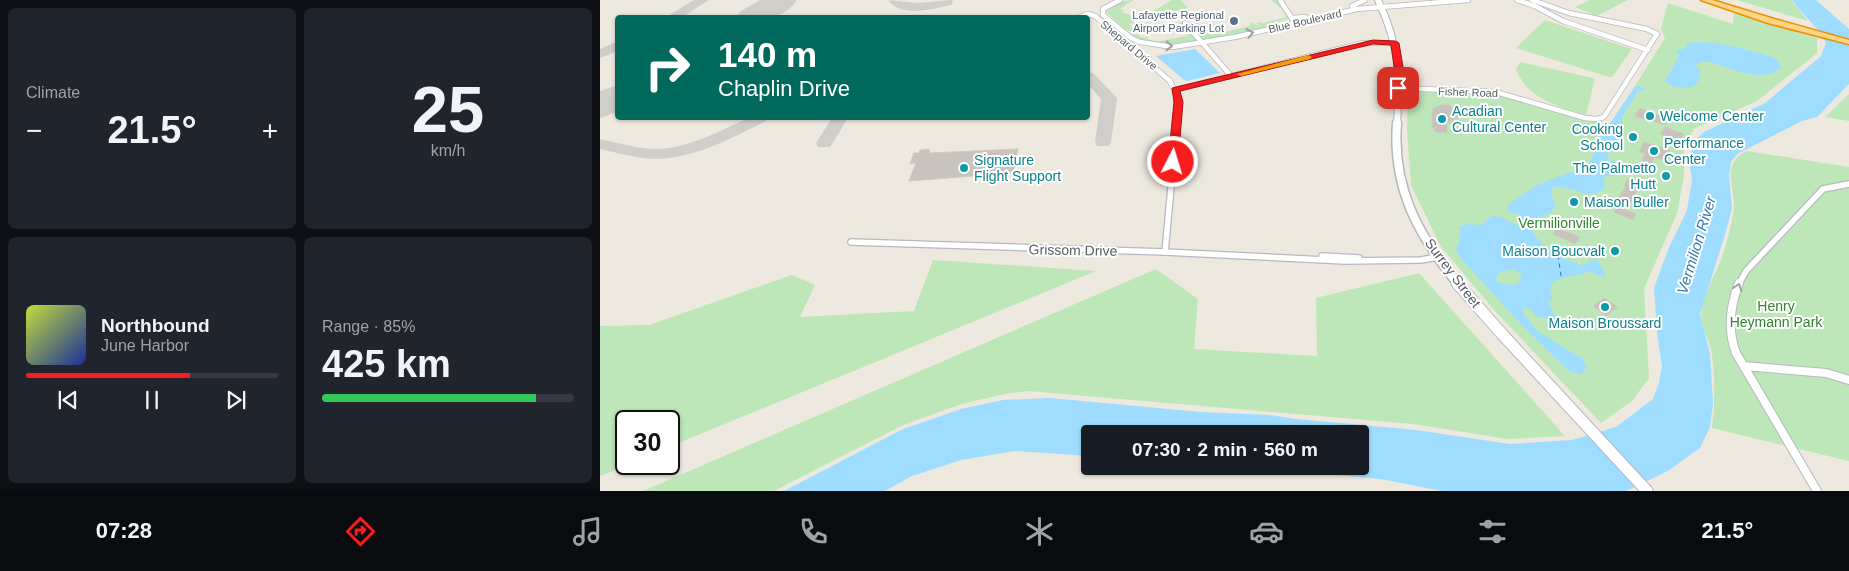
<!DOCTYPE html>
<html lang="en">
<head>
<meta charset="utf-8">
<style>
  body { margin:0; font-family:Helvetica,sans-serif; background:#20242c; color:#f1f3f6; height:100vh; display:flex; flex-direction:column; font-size:19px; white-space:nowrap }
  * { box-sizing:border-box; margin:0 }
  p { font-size:16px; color:#9ea1a6 }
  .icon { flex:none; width:28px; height:28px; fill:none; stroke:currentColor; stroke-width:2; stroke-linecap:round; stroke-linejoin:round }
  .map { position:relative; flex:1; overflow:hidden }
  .panel { display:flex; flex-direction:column; gap:8px; padding:8px; background:#0d0f14; width:600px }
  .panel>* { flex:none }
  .banner { position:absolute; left:15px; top:15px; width:475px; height:105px; border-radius:5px; box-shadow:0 1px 4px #0004; background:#00695c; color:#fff; overflow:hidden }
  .speed { position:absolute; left:15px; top:410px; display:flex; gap:10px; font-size:25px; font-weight:700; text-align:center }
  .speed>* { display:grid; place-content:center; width:65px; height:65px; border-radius:50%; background:#171b24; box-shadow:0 1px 4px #0004; line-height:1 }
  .speed .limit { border:2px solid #111; border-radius:8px; background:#fff; color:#111 }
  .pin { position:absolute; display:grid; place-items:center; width:42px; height:42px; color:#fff; margin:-21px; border-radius:10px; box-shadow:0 2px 8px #0006 }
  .me { position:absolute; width:55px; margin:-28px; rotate:5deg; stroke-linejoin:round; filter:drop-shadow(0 0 4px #0008) }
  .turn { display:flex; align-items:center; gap:18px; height:105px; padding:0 20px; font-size:22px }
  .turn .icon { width:65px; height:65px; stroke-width:2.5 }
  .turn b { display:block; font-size:35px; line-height:42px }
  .big { font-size:38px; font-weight:700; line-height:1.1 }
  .panel .tile { flex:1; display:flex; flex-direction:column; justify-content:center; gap:8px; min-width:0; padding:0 18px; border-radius:8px; background:#20242c }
  .panel .dial { align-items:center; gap:0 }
  .dial b { font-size:65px; line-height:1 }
  .song { display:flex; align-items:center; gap:15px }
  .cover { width:60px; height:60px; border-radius:8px; background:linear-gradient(135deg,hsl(70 70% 55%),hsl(230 70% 35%)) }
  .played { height:5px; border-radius:2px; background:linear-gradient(90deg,#f71c1d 65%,#363941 65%) }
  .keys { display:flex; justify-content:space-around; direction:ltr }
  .heat { display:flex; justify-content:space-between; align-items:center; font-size:28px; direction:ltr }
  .charge { height:8px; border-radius:4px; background:linear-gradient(90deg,#34c759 85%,#363941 0) }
  .panel .tiles { flex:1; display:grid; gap:8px; grid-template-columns:repeat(2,1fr) }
  .trip { position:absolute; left:481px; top:425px; width:288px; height:50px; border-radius:5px; background:#171b24; box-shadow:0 1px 4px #0004; font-weight:700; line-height:50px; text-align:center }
  .menu { display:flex; height:80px; justify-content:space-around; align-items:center; background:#090b0e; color:#9ea1a6 }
  .menu .icon { width:35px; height:35px }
  .menu .active { color:#f71c1d }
  .menu b { font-size:22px; color:#f1f3f6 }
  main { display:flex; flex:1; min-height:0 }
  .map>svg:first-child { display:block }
</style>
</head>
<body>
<main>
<section class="panel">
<div class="tiles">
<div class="tile"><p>Climate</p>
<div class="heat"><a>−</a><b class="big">21.5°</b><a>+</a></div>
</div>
<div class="tile dial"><b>25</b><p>km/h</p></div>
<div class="tile">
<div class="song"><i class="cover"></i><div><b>Northbound</b><p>June Harbor</p></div></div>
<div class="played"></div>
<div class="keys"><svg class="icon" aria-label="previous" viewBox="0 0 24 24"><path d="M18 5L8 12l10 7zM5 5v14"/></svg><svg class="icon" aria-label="pause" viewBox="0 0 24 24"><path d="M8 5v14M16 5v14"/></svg><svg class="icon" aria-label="next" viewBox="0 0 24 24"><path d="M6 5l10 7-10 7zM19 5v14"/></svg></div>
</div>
<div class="tile"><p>Range · 85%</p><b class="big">425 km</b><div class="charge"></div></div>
</div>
</section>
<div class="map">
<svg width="1249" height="491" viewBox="0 0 1249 491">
  <rect width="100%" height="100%" fill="#ede9df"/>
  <g fill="#bde7b9">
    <polygon points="534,0 519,9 524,10 522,12 533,16 534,23 529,24 536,33 525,29 506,12 522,1"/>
    <polygon points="572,0 581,0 588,8 542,18 541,21 538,21 535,20 538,16 543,17"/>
    <polygon points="671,0 678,0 691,18 666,25 691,20 648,32 603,40 590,26 598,22 600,25 596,27 603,34 608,33 611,35 650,26 649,24 653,23 661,27 656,22 663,23 687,17 681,8"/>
    <polygon points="990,0 1028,0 997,16 975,7"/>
    <polygon points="1137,0 1191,0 1208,21"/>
    <polygon points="1068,3 1133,24 1134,13 1217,38 1217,53 1157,101 1094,129 1084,147 1084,176 1077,213 1044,289 1049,378 1032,401 1001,423 895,311 841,247 811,185 807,130 808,94 814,94 814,90 895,93 945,106 1002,124 1010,123 1029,106 1035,86 1065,38 1061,29"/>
    <path d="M593 19 585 22 599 41C576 46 550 48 531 34H537L541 37H545L555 42 586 36 588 34 579 23Z"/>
    <polygon points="945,20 1032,49 1012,77 1009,77 916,48"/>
    <path d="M920 62 993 78 995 79 986 115C958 106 927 99 916 69Z"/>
    <polygon points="1249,94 1249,121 1225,117"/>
    <path d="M1147 151 1249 167V461L1112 428C1115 404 1115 379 1112 355 1110 342 1101 327 1101 314 1102 296 1114 277 1121 260 1125 250 1133 219 1134 208 1135 186 1120 163 1147 151Z"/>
    <polygon points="333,260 496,271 69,447 69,421 26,421 26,464 29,464 0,476 0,326 49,325 192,275 215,285 200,317 314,311"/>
    <polygon points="556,269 598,299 594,349 717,356 716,298 819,273 965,436 907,439 813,424 428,391 405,394 362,404 303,425 174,491 43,491"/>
  </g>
  <g fill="#9eddff" fill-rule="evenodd">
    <path d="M1192 0H1216L1249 29V84L1217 117 1202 121 1137 154 1131 162 1129 175 1132 208 1127 228 1100 314 1110 354 1113 403 1110 427 1100 448 1068 471 1026 491H842L781 479 629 466H760V434H490V456L415 451 361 460 312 476 285 491H184L303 429 361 409 403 400 450 398 601 412 670 415 696 419 816 430 910 444 972 440 1016 427 1053 399 1059 383 1062 366 1057 333 1054 288 1068 250 1087 210 1092 180 1090 166 1092 148 1098 137 1104 132 1165 103 1221 56 1226 43C1218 26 1203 16 1192 0Z"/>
    <path d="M1095 42C1123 42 1151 50 1177 59L1181 68C1161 84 1132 68 1110 62H1102L1094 65 1100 69C1100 73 1100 78 1098 81 1092 92 1072 89 1065 81L1078 58 1079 55 1075 52 1086 48 1087 44Z"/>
    <polygon points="595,49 620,73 587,81 583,79 556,56"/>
    <path d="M1035 86 1043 87 1047 90 1038 91 1022 117 1021 126 1016 132 1023 150 1008 153V160L1017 162 1023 167 1020 174 1005 177 1003 180 1005 187C991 204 971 184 953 187L951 192 955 206 952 212 931 222C931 244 964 260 982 265L996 258 1004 271 1005 278 988 271C978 279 964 273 952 283L950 291 953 299 948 301 953 313 959 319 955 321 936 316 930 309 923 306 922 311 937 331 983 359 987 368 980 374 969 371 923 326 861 259 856 249 860 241 859 227 866 224 881 225 892 216 901 217 918 226 922 222 919 214 907 212 909 204 939 184 988 166 1003 134ZM911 269 921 274V279L918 284 910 285 897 282 896 277 899 273Z"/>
  </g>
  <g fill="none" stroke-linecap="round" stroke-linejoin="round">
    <polyline stroke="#317aaf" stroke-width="1" stroke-dasharray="4.5 4" stroke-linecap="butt" points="958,255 961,276"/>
    <g fill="#d0cec9" fill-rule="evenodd">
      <polygon points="94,0 109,0 81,18 64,18"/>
      <path d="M288 0 317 3 352 0 353 2 351 5C333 9 301 18 288 0Z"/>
      <polygon points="18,41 18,51 0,58 0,49"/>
      <polygon points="488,72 493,73 517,98 511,142 509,146 497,146 495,142 501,99 488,84"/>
      <path d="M148 118H168L166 121C132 138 95 158 57 159 38 159 19 153 0 149V139C19 143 38 149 57 149 89 148 120 131 148 118Z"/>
      <polygon points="232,118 248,118 230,147 218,147 216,143"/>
    </g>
    <g fill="#d0cec9" fill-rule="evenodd">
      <path d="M160 0H197C182 22 160 18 136 18L141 11Z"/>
      <polygon points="18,85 18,112 0,118 0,91"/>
    </g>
  </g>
  <g fill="#c8c3bc" stroke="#d2cabd">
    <polygon points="841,105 849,105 855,109 875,111 876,117 863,115 847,123 847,133 835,132 835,128 832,128 832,112 834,111 832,109"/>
    <polygon points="1040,108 1049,112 1068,118 1065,125 1035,116"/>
    <polygon points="1065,127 1084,134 1081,141 1060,134"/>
    <polygon points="1044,142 1070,150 1065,161 1054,157 1049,167 1040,164 1045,154 1039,152"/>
    <polygon points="329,149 330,153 418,149 413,173 309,181 316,163 310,164 314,153 319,153 320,150"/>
    <polygon points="1028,179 1041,184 1026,210 1036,214 1033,220 1014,212 1020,199 1018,198 1026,186 1024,185"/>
    <polygon points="957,227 963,230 980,237 975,244 953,234"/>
    <polygon points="1004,298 1018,307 1006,316 993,306"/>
  </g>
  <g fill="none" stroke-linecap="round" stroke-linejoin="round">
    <defs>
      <g id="street-far2">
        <polyline points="520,0 503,9 503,15 531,38 540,42 573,47 635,37 757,9 868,0"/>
        <polyline points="680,0 693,20"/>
        <polyline points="917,0 935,6 963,21 1048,50"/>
        <polyline points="752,6 765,0"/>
        <polyline points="476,18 488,14 495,16 570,81 577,96 577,124"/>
        <polyline points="693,18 705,17"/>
        <polyline points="585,23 631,76"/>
        <polyline points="798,88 896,92 985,118 997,119 1004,117 1057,34 1047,29 969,13 932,0"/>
        <polyline points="575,90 763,43 795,43"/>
      </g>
      <g id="street-far1">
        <polyline points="251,242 565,252 745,261 821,260 838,257"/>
        <polyline points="565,252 577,123"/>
        <polyline points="722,256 759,258"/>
        <polyline points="1139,284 1146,271 1223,189 1249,184"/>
      </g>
      <g id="street">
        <path d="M1139 283C1130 306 1127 329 1136 353L1217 491"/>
        <polyline points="1144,366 1226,373 1249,380"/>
      </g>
      <path id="secondary-far2" d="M778 0C800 47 800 74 797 124"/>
      <path id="secondary-far1" d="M797 123C792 188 818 235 858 284"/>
      <polyline id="secondary" points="857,283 902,334 1047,491"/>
      <polygon id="highway" points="1101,0 1112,0 1174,19 1249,40 1249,44 1168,23"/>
    </defs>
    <use href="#street-far2" stroke="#b5b9be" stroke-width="6"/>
    <use href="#street-far1" stroke="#b5b9be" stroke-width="8"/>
    <use href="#street" stroke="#b5b9be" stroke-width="10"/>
    <use href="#secondary-far2" stroke="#b3b8be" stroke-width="8"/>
    <use href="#secondary-far1" stroke="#b3b8be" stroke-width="11"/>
    <use href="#secondary" stroke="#b3b8be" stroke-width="13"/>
    <use href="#highway" stroke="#ed8f00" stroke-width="3"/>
    <use href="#street-far2" stroke="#fff" stroke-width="4.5"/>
    <use href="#street-far1" stroke="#fff" stroke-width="5.5"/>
    <use href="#street" stroke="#fff" stroke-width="8"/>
    <use href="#secondary-far2" stroke="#fff" stroke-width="6"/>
    <use href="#secondary-far1" stroke="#fff" stroke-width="8"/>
    <use href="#secondary" stroke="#fff" stroke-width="11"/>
    <use href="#highway" fill="#ffd685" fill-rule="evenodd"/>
  </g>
  <defs><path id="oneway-chevron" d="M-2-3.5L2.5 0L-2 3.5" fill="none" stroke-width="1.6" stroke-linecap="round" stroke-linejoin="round" transform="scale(1.25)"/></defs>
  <g stroke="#9b9ea1">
    <use href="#oneway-chevron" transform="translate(650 33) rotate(-12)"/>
    <use href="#oneway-chevron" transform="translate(569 46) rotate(1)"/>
    <use href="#oneway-chevron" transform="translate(1138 287) rotate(-72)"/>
  </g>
  <polygon fill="#f71c1d" stroke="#a11213" points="773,40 795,41 799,43 804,73 802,90 794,88 795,73 791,45 773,44 580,91 583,102 578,162 573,165 568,162 574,102 572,88"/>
  <polygon fill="#f59e0b" points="708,55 712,57 710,59 641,76 637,74"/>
  <circle fill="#5c6f8a" stroke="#fff" stroke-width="2" cx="634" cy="21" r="5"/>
  <g fill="#0f9aa8" stroke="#fff" stroke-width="2">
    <circle cx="1050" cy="116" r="5"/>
    <circle cx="842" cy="119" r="5"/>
    <circle cx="1033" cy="137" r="5"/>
    <circle cx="1054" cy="151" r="5"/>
    <circle cx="364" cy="168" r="5"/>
    <circle cx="1066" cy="176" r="5"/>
    <circle cx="974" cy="202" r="5"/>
    <circle cx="1015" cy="251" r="5"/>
    <circle cx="1005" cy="307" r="5"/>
  </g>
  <g text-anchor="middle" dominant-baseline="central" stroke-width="4" stroke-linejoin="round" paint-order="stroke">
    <g font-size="11" fill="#4e5e75" stroke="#fff" text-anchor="end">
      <text x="624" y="15">Lafayette Regional<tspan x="624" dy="13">Airport Parking Lot</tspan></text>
    </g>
    <g font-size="11" fill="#585e62" stroke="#fff">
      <text transform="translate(705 21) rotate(-13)">Blue Boulevard</text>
      <text transform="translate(529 45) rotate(40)">Shepard Drive</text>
      <text transform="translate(868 92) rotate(2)">Fisher Road</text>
    </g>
    <g font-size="14" fill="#0d838f" stroke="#fff" text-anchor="start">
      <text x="852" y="111">Acadian<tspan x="852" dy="16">Cultural Center</tspan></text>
      <text x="1060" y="116">Welcome Center</text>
      <text x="1023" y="129" text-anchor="end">Cooking<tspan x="1023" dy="16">School</tspan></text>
      <text x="1064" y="143">Performance<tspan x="1064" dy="16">Center</tspan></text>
      <text x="374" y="160">Signature<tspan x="374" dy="16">Flight Support</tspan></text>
      <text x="1056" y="168" text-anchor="end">The Palmetto<tspan x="1056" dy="16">Hutt</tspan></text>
      <text x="984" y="202">Maison Buller</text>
      <text x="1005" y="251" text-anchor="end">Maison Boucvalt</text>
      <text x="1005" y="323" text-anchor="middle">Maison Broussard</text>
    </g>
    <g font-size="14" fill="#30852e" stroke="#fff">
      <text x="959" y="223">Vermilionville</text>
      <text x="1176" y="306">Henry<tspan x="1176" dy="16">Heymann Park</tspan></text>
    </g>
    <g font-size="14" fill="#585e62" stroke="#fff">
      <text transform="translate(473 250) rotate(1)">Grissom Drive</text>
      <text transform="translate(853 273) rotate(53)">Surrey Street</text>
    </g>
    <g font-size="15" font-style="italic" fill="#317aaf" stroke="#fff">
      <text transform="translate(1096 245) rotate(-73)">Vermilion River</text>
    </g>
  </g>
</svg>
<div class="speed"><div class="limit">30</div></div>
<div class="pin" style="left:798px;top:88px;background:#d93025"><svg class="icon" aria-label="arrive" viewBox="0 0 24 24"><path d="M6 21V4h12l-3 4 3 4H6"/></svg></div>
<svg class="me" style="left:573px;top:162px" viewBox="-20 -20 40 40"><circle r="17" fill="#f71c1d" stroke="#fff" stroke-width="3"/><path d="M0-11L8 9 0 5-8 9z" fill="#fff"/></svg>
<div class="trip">07:30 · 2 min · 560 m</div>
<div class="banner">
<div class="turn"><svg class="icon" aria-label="right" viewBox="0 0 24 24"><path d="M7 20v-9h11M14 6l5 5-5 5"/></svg><div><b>140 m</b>Chaplin Drive</div></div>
</div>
</div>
</main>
<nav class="menu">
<b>07:28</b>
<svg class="icon active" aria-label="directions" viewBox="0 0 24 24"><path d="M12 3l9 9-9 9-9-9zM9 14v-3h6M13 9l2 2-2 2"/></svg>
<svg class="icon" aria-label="music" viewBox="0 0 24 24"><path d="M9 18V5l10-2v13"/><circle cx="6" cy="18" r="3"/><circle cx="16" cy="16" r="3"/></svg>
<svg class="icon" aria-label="phone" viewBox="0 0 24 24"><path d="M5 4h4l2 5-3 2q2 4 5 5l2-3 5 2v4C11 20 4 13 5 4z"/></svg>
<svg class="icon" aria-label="climate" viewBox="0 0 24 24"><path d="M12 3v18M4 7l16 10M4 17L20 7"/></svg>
<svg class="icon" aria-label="car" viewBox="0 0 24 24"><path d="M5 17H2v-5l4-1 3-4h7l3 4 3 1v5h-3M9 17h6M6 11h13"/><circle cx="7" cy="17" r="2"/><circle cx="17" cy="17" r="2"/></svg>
<svg class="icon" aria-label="filters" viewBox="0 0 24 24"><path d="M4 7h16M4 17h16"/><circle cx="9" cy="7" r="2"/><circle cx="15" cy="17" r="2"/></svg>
<b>21.5°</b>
</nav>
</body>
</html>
